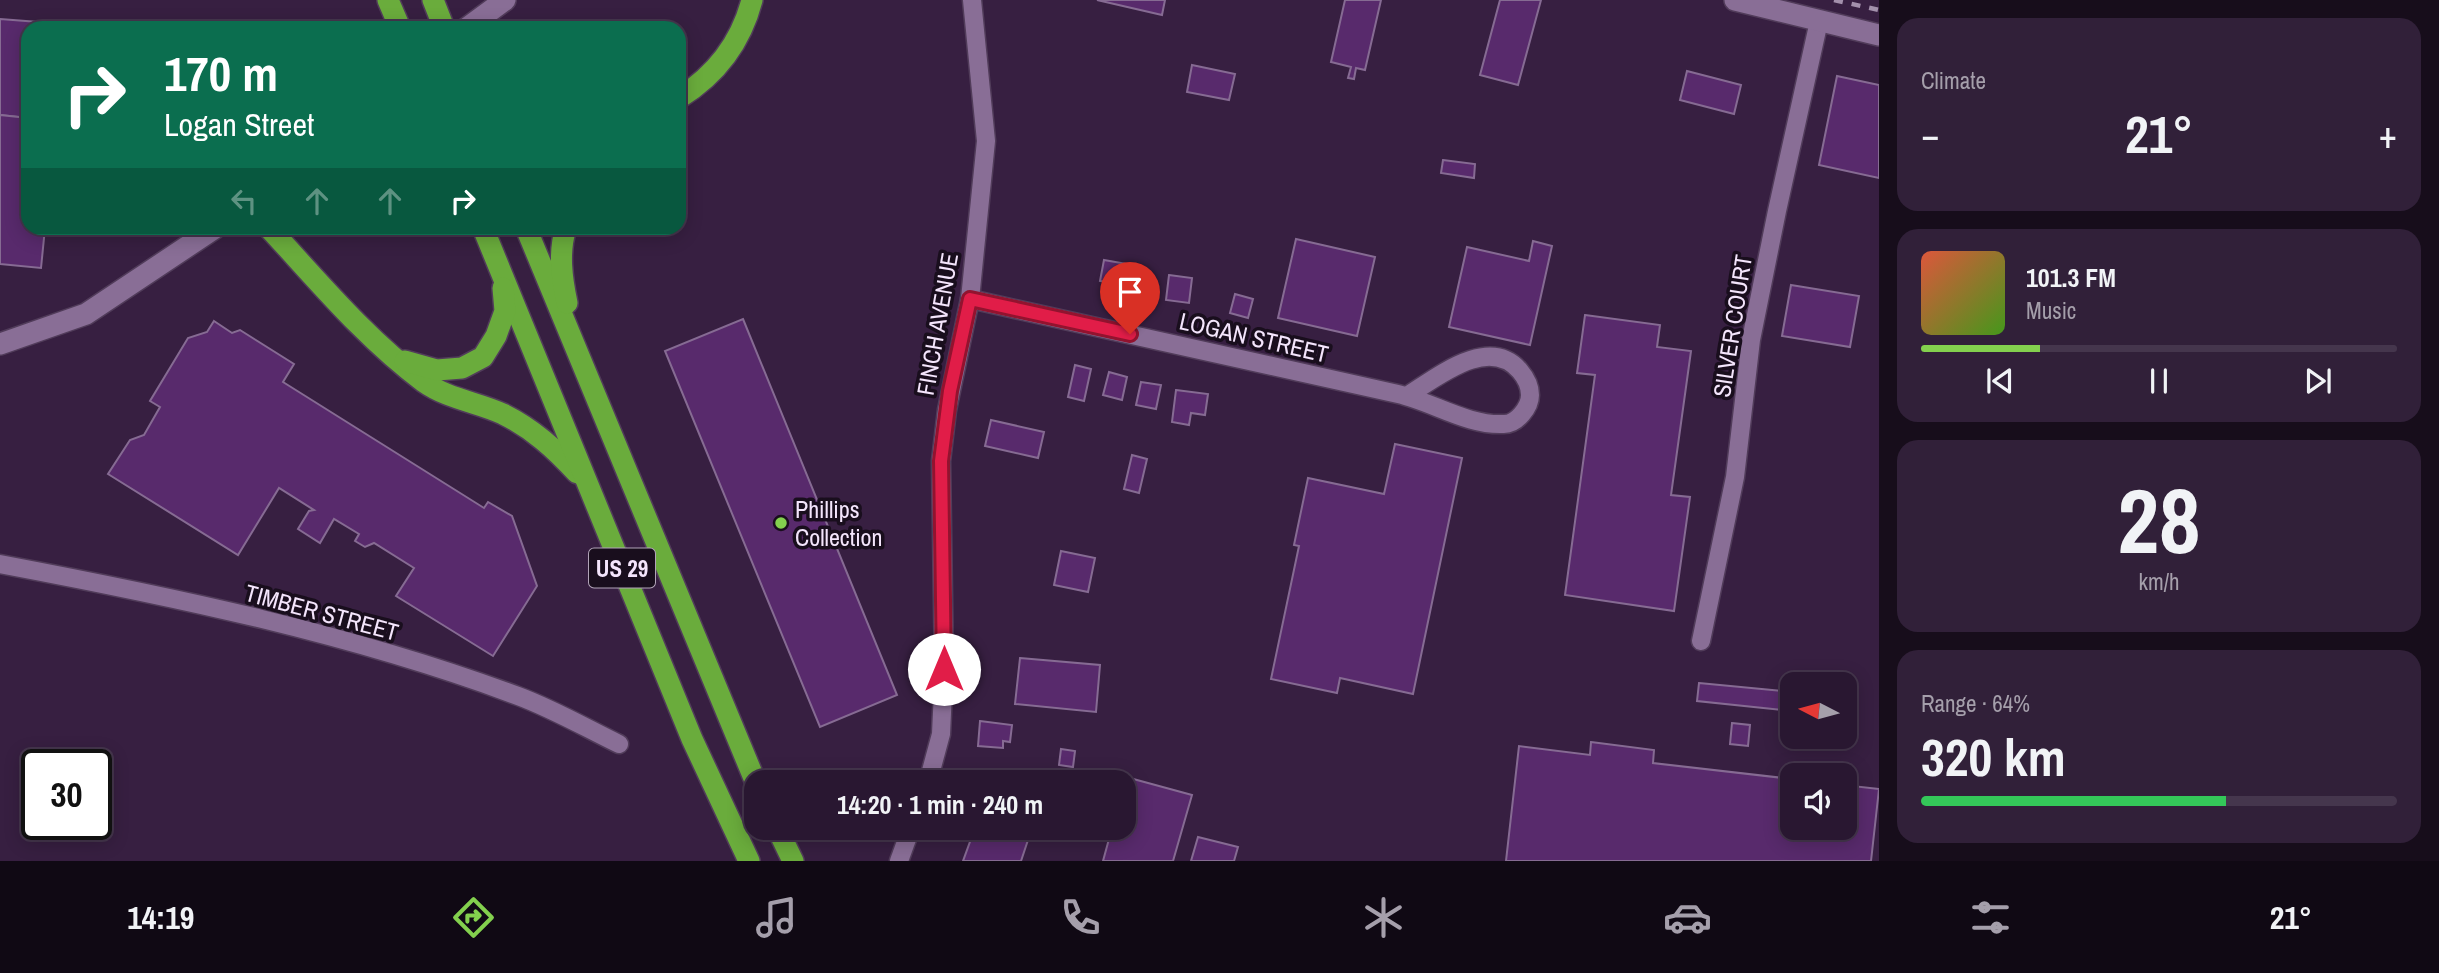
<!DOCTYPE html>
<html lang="en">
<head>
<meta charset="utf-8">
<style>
  body { margin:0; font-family:"Archivo Narrow",sans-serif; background:#312039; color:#f1f3f6; height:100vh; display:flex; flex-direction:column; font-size:26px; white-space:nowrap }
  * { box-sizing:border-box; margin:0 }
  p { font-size:23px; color:#a59fab }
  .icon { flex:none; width:38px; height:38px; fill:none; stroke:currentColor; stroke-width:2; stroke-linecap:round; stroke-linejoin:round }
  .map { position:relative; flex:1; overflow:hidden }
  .details { display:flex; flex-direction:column; gap:18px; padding:18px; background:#170d1b; width:560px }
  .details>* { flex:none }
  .hud { position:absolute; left:21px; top:21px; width:665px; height:214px; border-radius:21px; box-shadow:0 4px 18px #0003,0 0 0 2px #45364d; background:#0b6e4f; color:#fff; overflow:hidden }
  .needle { width:46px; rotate:276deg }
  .fabs { position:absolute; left:1780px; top:672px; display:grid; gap:14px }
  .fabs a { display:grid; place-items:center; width:77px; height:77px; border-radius:14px; background:#291731; box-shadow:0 4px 18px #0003,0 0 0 2px #45364d; font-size:35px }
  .speed { position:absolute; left:21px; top:749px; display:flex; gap:14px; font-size:35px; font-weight:700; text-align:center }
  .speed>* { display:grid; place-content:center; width:91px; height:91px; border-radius:50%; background:#291731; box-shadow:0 4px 18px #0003,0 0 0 2px #45364d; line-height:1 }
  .speed .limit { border:4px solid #111; border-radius:10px; background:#fff; color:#111 }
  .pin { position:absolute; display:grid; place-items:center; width:60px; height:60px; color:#fff; margin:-72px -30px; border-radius:50% 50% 50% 0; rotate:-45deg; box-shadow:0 0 7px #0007 }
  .pin .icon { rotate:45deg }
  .me { position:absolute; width:77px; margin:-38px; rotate:0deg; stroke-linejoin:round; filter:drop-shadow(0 0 5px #0008) }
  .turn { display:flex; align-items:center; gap:24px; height:147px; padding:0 28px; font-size:32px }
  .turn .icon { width:91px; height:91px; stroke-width:2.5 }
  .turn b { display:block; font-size:49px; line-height:60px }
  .lanes { display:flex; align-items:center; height:66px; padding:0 28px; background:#0003; justify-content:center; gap:35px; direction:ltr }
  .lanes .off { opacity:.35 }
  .big { font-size:52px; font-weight:700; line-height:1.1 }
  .details .widget { flex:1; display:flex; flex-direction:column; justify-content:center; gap:10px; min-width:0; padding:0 24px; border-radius:21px; background:#312039 }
  .details .dial { align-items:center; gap:0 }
  .dial b { font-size:91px; line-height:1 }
  .song { display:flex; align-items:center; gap:21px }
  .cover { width:84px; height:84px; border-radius:10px; background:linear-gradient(135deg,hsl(10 70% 55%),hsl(100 70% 35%)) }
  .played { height:7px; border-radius:4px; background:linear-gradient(90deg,#83d04e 25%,#45364d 25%) }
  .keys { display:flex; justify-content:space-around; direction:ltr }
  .heat { display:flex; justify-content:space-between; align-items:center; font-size:38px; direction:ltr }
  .charge { height:10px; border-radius:5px; background:linear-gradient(90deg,#34c759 64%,#45364d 0) }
  .trip { position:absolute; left:744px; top:770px; width:392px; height:70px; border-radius:21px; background:#291731; box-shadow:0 4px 18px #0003,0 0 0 2px #45364d; font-weight:700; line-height:70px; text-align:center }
  .tab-bar { display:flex; height:112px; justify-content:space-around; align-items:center; background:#100914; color:#a59fab }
  .tab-bar .icon { width:49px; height:49px }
  .tab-bar .on { color:#83d04e }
  .tab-bar b { font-size:32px; color:#f1f3f6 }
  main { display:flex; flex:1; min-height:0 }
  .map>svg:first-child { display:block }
</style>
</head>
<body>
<main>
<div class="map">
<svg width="1879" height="861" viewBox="0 0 1879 861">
  <rect width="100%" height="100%" fill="#371f41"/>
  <g fill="#582a6c" stroke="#866b93" stroke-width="2">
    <polygon points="1097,0 1165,0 1162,15"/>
    <polygon points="1345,0 1381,0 1365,70 1356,68 1354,79 1348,78 1351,67 1331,62"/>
    <polygon points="1500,0 1541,0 1518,85 1480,75"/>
    <polygon points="0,19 64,24 64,28 28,28 28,118 0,115"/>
    <polygon points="1192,65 1235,74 1229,100 1187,92"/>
    <polygon points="1687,71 1741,85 1734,114 1680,100"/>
    <polygon points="1837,76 1879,85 1879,178 1819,165"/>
    <polygon points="0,115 28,118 28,228 45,228 41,268 0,264"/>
    <polygon points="1443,160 1475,164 1474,178 1441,173"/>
    <polygon points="1296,239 1375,257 1357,336 1278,318"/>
    <polygon points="1533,241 1552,246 1530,345 1449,327 1467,247 1529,261"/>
    <polygon points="1104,260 1127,264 1123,285 1100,281"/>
    <polygon points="1169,275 1192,278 1189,303 1166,300"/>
    <polygon points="1791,285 1859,296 1850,347 1782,336"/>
    <polygon points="1235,294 1253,299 1248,318 1230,313"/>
    <polygon points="1585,315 1660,325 1657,347 1691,351 1671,495 1690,497 1674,611 1565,595 1595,375 1577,373"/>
    <polygon points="743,319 897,695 820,727 665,351"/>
    <polygon points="214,321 232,333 240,330 294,364 283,382 484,508 488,502 512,516 537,586 493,656 396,596 414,568 374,543 365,547 355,541 359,534 334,519 320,543 298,529 309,511 314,510 279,488 238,555 108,474 130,440 144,435 160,407 150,401 188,338 207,332"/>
    <polygon points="1075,365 1091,369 1084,401 1068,397"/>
    <polygon points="1109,372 1127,377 1122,400 1103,395"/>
    <polygon points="1141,382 1161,385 1156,409 1136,405"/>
    <polygon points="1176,390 1208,394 1205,415 1191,413 1189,425 1172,422"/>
    <polygon points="991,420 1044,432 1038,458 985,446"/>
    <polygon points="1395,444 1462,458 1413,694 1340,678 1337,693 1271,679 1299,546 1294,545 1308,478 1384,494"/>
    <polygon points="1132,455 1147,459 1139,493 1124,489"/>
    <polygon points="1061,551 1095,558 1088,592 1054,585"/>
    <polygon points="1020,658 1100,665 1096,712 1015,704"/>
    <polygon points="1699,683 1792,692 1792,711 1697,701"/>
    <polygon points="980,721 1012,725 1010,742 1003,741 1003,748 978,746"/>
    <polygon points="1732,723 1750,725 1748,746 1730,744"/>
    <polygon points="1591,742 1654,750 1653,763 1792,779 1792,828 1844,828 1844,785 1879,789 1871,861 1506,861 1519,746 1590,755"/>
    <polygon points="1061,749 1075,751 1073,767 1059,765"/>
    <polygon points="1126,777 1192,795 1173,861 1103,861 1112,828 1124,828 1124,786"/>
    <polygon points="975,828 1032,828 1021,861 963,861"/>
    <polygon points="1198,837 1238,847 1234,861 1191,861"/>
  </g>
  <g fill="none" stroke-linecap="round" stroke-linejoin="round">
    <defs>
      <g id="minor">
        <path d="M970 299C1112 330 1255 362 1398 394 1433 402 1468 426 1504 424 1517 424 1530 407 1530 395 1530 385 1526 378 1520 371 1489 334 1436 378 1407 396"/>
        <path d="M0 564C175 597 352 634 518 696 553 709 586 728 619 744"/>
        <polyline points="1701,641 1735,477 1751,340 1777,211 1819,21"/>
        <polyline points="928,782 941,734 944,669 941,461 947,410 970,299 986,141 972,0"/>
        <polyline points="899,861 911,828"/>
      </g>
      <g id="tertiary">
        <polyline points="1735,0 1879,35"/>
        <polyline points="467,28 505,0"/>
        <polyline points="0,344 86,314 215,228"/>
      </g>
      <g id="motorway">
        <polyline points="388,0 400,28"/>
        <polyline points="433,0 444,28"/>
        <path d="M679 98C716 75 741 42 752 0"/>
        <path d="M269 228C318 281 366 339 424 382 448 399 477 402 503 414 533 429 555 449 577 473"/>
        <polyline points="483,228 692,739 749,861"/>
        <polyline points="526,228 756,783"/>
        <path d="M566 228C558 252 562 279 567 303"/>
        <polyline points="405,361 437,370 462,368 483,357 496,336 505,311 503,288"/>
        <polyline points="777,828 793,861"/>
      </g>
    </defs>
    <use href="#minor" stroke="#513c5a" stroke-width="21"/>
    <use href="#tertiary" stroke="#513c5a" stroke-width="24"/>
    <use href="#motorway" stroke="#513c5a" stroke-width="24"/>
    <use href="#minor" stroke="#896e96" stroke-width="18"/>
    <use href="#tertiary" stroke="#896e96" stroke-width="21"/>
    <use href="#motorway" stroke="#6aac3c" stroke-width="21"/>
    <polyline stroke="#a390ac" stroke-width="4.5" stroke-dasharray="9 9" stroke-linecap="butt" points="1834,0 1879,10"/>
  </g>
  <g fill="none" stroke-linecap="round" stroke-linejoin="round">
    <defs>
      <polyline id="route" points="944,669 941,461 950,391 970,299 1130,334"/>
    </defs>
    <use href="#route" stroke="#92132f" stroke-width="18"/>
    <use href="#route" stroke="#e11d48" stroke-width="12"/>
  </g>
  <circle fill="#83d04e" stroke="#190e1d" stroke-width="2.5" cx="781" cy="523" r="7"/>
  <g text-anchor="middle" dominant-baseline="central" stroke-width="7" stroke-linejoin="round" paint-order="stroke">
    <rect fill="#190e1d" stroke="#b2a4b9" stroke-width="2" x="589" y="548.5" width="66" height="39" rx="5"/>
    <g font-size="23" font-weight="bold" fill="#f4e5fc">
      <text x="622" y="568">US 29</text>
    </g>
    <g font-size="24" fill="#f4e5fc" stroke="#190e1d">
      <text transform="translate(937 324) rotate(-80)">FINCH AVENUE</text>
      <text transform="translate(1732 326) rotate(-81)">SILVER COURT</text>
      <text transform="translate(1254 337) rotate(13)">LOGAN STREET</text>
      <text transform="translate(322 612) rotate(15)">TIMBER STREET</text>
    </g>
    <g font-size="24" fill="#f4e5fc" stroke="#190e1d" text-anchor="start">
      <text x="795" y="509">Phillips<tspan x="795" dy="28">Collection</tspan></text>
    </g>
  </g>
</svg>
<div class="fabs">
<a><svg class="needle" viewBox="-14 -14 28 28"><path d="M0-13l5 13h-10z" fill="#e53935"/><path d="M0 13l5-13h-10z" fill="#a59fab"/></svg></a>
<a><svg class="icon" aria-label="sound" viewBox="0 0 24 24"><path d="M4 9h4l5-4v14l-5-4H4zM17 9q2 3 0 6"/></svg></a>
</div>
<div class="speed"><div class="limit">30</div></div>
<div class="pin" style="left:1130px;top:334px;background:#d93025"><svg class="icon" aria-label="arrive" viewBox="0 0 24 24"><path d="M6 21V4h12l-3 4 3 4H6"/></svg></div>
<svg class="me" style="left:944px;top:669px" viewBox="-20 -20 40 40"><circle r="19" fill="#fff"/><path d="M0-13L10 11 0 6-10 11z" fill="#e11d48"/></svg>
<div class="trip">14:20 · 1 min · 240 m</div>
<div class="hud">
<div class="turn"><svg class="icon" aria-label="right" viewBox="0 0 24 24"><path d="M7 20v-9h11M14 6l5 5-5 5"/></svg><div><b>170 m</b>Logan Street</div></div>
<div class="lanes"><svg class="icon off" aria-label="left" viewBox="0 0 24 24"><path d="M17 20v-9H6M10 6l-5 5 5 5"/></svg><svg class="icon off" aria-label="ahead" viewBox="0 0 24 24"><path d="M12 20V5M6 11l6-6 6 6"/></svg><svg class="icon off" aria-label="ahead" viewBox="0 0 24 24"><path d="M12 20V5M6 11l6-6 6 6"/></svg><svg class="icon" aria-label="right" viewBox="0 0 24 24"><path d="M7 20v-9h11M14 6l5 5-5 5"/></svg></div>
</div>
</div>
<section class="details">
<div class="widget"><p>Climate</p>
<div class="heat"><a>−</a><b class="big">21°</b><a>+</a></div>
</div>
<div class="widget">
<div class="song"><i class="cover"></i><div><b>101.3 FM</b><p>Music</p></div></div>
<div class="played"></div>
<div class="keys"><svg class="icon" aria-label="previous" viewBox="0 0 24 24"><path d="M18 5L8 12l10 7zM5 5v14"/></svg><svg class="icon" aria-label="pause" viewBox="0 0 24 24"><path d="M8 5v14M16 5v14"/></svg><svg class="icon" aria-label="next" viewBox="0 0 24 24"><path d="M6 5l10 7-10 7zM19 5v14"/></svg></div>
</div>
<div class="widget dial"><b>28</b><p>km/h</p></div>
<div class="widget"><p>Range · 64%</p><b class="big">320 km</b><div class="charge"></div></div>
</section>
</main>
<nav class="tab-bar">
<b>14:19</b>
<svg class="icon on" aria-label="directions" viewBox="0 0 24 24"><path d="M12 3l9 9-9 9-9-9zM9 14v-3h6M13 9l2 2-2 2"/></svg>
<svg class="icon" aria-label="music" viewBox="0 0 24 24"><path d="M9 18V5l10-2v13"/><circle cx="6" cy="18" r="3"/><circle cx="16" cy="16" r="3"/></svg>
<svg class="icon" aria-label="phone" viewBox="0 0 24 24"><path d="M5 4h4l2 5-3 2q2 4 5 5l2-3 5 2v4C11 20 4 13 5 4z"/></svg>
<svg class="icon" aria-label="climate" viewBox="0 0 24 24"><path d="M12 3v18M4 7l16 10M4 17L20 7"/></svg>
<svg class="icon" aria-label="car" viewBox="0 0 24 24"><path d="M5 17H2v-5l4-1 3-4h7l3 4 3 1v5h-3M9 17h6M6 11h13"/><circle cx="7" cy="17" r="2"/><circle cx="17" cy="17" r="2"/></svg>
<svg class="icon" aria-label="filters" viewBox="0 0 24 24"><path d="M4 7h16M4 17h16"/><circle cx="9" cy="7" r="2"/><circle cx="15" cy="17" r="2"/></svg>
<b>21°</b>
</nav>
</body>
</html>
